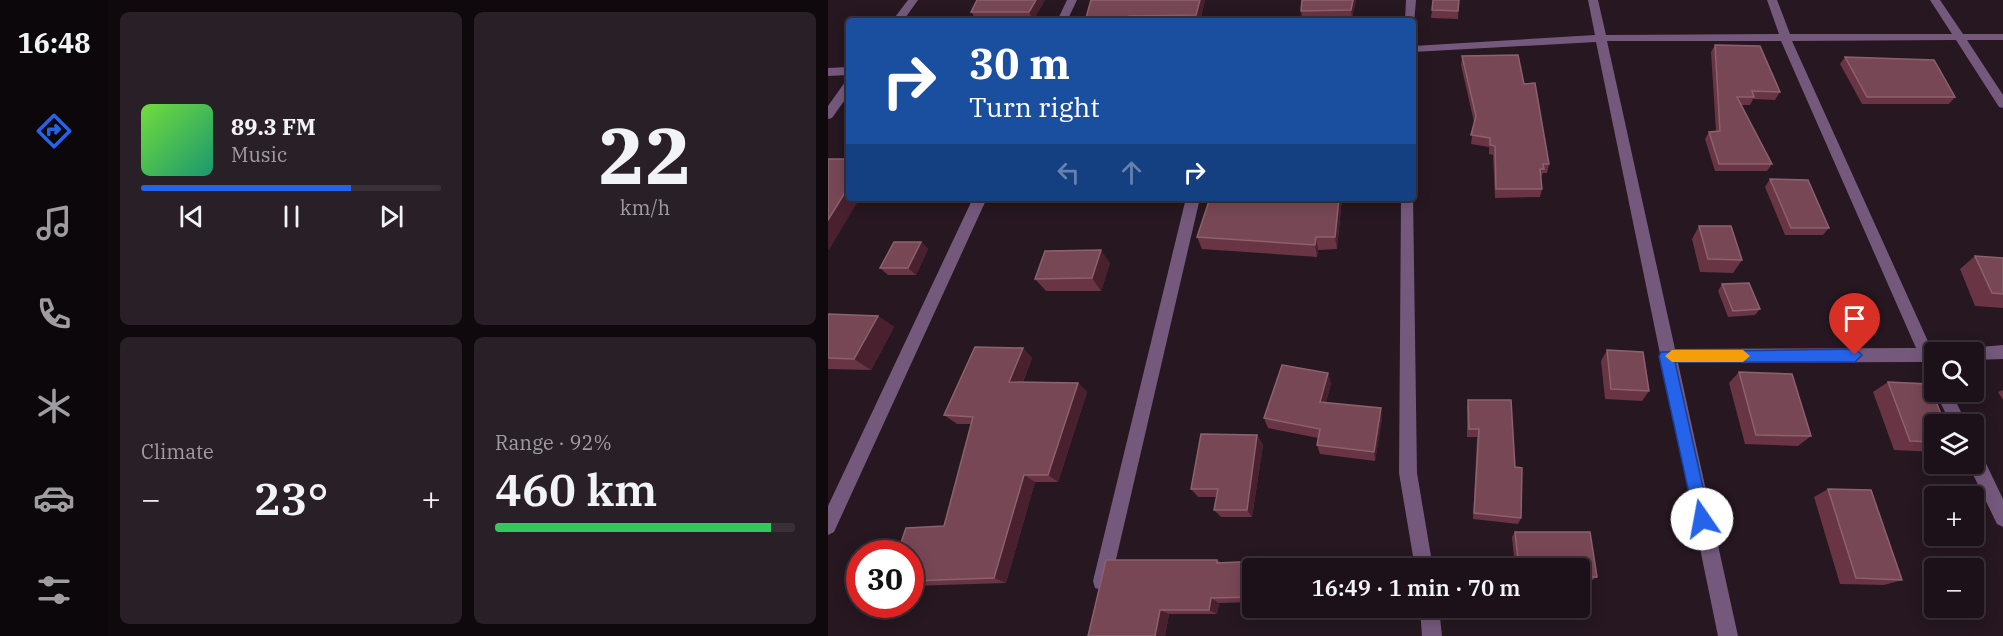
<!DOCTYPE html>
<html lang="en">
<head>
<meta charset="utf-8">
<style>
  body { margin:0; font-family:"IBM Plex Serif",serif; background:#291f26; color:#f1f3f6; height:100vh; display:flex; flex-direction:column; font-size:22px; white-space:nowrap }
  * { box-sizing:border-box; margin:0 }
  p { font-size:20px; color:#a09da2 }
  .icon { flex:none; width:33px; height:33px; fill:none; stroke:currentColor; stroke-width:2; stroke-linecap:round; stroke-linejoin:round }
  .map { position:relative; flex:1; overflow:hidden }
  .sheet { display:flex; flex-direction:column; gap:12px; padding:12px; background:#0f090e; width:720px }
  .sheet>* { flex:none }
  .guide { position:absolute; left:18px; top:18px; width:570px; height:183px; border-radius:6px; box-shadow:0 3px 15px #0003,0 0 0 2px #3a3138; background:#1a4fa0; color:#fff; overflow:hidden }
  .buttons { position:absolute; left:1096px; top:342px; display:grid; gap:12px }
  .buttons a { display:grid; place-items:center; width:60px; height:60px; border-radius:6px; background:#1c1119; box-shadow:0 3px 15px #0003,0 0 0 2px #3a3138; font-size:30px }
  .speed { position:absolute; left:18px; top:540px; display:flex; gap:12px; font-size:30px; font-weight:700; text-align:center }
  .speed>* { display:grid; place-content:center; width:78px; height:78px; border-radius:50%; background:#1c1119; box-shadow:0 3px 15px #0003,0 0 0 2px #3a3138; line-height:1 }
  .speed .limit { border:9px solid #d22; background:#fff; color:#111 }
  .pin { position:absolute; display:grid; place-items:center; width:51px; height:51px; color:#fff; margin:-62px -26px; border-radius:50% 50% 50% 0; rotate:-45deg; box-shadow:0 0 6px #0007 }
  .pin .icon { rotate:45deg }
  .me { position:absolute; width:66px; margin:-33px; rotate:348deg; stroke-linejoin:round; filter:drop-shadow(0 0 4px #0008) }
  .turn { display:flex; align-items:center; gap:21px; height:126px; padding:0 24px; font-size:27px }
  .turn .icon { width:78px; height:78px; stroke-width:2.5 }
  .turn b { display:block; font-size:42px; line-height:51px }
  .lanes { display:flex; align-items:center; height:57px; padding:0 24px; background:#0003; justify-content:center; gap:30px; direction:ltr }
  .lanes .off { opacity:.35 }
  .big { font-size:45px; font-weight:600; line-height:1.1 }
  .sheet .card { flex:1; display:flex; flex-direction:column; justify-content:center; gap:9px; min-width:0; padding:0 21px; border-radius:9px; background:#291f26 }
  .sheet .dial { align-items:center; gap:0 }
  .dial b { font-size:78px; line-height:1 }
  .song { display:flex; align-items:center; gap:18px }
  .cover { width:72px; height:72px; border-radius:9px; background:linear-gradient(135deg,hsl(100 70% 55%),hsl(160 70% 35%)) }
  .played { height:6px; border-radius:3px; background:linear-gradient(90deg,#2563eb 70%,#3a3138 70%) }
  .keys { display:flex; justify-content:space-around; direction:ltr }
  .heat { display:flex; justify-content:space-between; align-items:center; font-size:33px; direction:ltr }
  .charge { height:9px; border-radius:4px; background:linear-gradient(90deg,#34c759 92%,#3a3138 0) }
  .sheet .tiles { flex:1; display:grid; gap:12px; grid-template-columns:repeat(2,1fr) }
  .trip { position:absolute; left:414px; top:558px; width:348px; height:60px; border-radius:6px; background:#1c1119; box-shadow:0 3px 15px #0003,0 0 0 2px #3a3138; font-weight:600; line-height:60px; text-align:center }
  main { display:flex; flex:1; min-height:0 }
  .tabs { display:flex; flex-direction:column; width:108px; justify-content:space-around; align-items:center; background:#0b070a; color:#a09da2 }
  .tabs .icon { width:42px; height:42px }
  .tabs .on { color:#2563eb }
  .tabs b { font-size:27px; color:#f1f3f6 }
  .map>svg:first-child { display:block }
</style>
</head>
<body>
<main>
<nav class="tabs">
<b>16:48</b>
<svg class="icon on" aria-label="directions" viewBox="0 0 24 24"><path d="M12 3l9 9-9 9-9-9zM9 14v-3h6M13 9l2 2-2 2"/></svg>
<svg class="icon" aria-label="music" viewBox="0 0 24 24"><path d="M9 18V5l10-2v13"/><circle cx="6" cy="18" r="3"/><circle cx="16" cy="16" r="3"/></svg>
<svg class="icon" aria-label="phone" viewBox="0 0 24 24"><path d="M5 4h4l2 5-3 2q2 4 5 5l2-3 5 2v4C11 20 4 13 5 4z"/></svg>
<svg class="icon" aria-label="climate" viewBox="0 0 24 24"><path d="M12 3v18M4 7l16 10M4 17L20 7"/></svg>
<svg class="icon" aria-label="car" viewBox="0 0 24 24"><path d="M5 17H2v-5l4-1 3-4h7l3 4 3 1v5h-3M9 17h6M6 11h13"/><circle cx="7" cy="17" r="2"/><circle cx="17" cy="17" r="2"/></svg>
<svg class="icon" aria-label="filters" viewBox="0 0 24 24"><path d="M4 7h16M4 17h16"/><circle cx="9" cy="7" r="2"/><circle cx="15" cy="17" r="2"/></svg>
</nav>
<section class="sheet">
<div class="tiles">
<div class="card">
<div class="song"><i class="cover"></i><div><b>89.3 FM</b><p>Music</p></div></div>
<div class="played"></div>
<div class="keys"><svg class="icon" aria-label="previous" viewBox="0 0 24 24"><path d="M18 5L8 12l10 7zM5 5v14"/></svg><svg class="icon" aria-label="pause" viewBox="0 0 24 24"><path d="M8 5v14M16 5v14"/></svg><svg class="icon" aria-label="next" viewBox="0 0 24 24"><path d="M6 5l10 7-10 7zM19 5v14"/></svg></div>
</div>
<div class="card dial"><b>22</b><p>km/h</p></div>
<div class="card"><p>Climate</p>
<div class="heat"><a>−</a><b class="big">23°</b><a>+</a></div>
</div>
<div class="card"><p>Range · 92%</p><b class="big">460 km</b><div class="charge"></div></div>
</div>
</section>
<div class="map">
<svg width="1175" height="636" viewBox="0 0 1175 636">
  <rect width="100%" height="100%" fill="#261721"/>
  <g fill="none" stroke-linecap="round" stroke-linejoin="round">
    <g fill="#74597d" fill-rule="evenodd">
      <polygon points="80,0 90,0 75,21 64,21"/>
      <polygon points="239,0 249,0 239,21 229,21"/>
      <polygon points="578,0 588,0 586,23 585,21 577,21"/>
      <path d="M760 0H770L778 35 951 34 939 0H949L962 34H1124L1102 0H1112L1135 34H1175V40H1139L1175 95V108L1171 107 1128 40 964 41 1103 348 1113 352H1107V381L1101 379 1094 362 850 363 910 636H890L768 42 585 52V46L767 35ZM779 41H953L1088 348 847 349Z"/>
      <polygon points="21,67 21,75 0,76 0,68"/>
      <polygon points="21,81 21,94 4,118 0,119 0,106 17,82"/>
      <polygon points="585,195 589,473 605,568 587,568 571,473 573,198 585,198"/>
      <polygon points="145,198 159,198 6,532 0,535 0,506"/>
      <polygon points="358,198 372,198 283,581 281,588 274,590 267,588 265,581"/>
      <polygon points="1175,345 1175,359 1146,360 1146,352 1138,352 1141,348"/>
      <polygon points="1107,392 1123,392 1139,424 1123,424"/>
      <polygon points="1146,449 1152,451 1175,499 1175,527 1169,524 1140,464 1146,464"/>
      <polygon points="592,608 611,608 614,636 594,636"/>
    </g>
  </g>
  <g fill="#693443">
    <polygon points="217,0 205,20 148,19 143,12"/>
    <polygon points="377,0 372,21 257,21"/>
    <polygon points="528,0 524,18 474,19 473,11"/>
    <polygon points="631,0 630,19 603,18 604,10"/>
    <polygon points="887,45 952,92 947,100 925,99 922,105 913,105 944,164 939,171 887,171 877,139 881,132 888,131 883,52"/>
    <polygon points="634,56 696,84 721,164 719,173 715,173 713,177 714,189 712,197 667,198 665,155 661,154 661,147 643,144 646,122 633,65"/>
    <polygon points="1017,57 1127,97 1121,104 1034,104 1012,64"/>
    <polygon points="942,179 1001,228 995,235 957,235 937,187"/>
    <polygon points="382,198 514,198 509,249 490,250 489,257 374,249 369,237"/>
    <polygon points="871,226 914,260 905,273 872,272 864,239"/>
    <polygon points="93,242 100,249 88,275 60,275 52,268"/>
    <polygon points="1147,256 1175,258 1175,308 1147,306 1132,269"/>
    <polygon points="282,263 273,291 218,291 207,279"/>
    <polygon points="894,284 932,309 927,315 900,317 890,291"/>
    <polygon points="0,314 50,316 66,327 43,370 0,369"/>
    <polygon points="195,348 204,358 195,382 250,383 259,392 230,482 207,482 178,583 82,586 82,554 116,526 143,424 129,424 116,415"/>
    <polygon points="779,350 821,391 814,401 777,399 773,361"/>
    <polygon points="911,372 983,436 970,446 917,444 901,383"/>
    <polygon points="500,373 503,384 498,402 554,418 547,461 492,454 489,445 490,438 440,428 436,418"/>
    <polygon points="1060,382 1107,424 1107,452 1066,450 1045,392"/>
    <polygon points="1175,390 1175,400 1170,392"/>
    <polygon points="640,400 687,467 693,518 690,524 645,519 649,437 639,437 639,408"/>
    <polygon points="429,435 435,445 424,517 393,517 386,510 389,497 370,497 363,489"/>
    <polygon points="1000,489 1074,580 1056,585 1012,584 986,497"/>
    <polygon points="687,532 769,577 763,581 752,581 752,568 687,568 684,537"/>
    <polygon points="480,559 484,565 424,568 424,602 391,603 389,614 341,614 337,636 260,636 389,560 394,563"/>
  </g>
  <g fill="#48202e">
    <polygon points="208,0 217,0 205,20 201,12"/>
    <polygon points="372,0 377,0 372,21 370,21 368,15"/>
    <polygon points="525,0 528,0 524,18 523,10"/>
    <polygon points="21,186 21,198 32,198 1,250 0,249 0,220"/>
    <polygon points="511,198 514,198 509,249 507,237"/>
    <polygon points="488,237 490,250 489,257 487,245"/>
    <polygon points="93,242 100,249 88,275 80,268"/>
    <polygon points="273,250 282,263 273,291 264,278"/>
    <polygon points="50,316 66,327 43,370 26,359"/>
    <polygon points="195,348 204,358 191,391 181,382"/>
    <polygon points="500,373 503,384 495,412 492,402"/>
    <polygon points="250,383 259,392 230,482 220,475"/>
    <polygon points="553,408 554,418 547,461 546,452"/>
    <polygon points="429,435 435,445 424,517 419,510"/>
    <polygon points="196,475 207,482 178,583 166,578"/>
    <polygon points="480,559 484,565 484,568 480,568"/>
    <polygon points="383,598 391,603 389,614 381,610"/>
    <polygon points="332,610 341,614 337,636 327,636"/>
  </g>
  <g fill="#784756" stroke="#8c616e" stroke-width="1.5">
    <polygon points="149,0 208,0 201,12 143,12"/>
    <polygon points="263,0 372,0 368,15 301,16 299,21 257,21"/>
    <polygon points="474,0 525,0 523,10 473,11"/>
    <polygon points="605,0 631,0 630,11 604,10"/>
    <polygon points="887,45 932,46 952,92 924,91 926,97 909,97 944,164 891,164 881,132 892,131"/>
    <polygon points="690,55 696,84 707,83 721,164 715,164 716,169 712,169 714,189 668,189 667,146 662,145 662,138 643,135 648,116 634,56"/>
    <polygon points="1017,57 1106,60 1127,97 1039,97"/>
    <polygon points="0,159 21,159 21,186 0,220"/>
    <polygon points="942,179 980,180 1001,228 963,228"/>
    <polygon points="382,198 511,198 507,237 488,237 487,245 369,237"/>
    <polygon points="871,226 903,226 914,260 880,259"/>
    <polygon points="66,242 93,242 80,268 52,268"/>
    <polygon points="273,250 264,278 207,279 217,251"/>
    <polygon points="1147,256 1175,258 1175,294 1164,293"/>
    <polygon points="921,283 932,309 905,311 894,284"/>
    <polygon points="0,314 50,316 26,359 0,358"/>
    <polygon points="147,347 195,348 181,382 250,383 220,475 196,475 166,578 82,581 82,554 69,554 78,528 116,526 145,417 116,415"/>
    <polygon points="779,350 815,352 821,391 783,389"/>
    <polygon points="454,365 500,373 492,402 553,408 546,452 489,445 492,429 436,418"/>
    <polygon points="911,372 964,374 983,436 928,435"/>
    <polygon points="1060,382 1101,384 1117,424 1107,424 1107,442 1082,441"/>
    <polygon points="640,400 683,400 687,467 694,468 693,518 646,513 651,429 641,429"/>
    <polygon points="373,434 429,435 419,510 386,510 390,489 363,489"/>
    <polygon points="1000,489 1043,490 1074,580 1028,578"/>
    <polygon points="687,532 762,532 769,577 752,577 752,568 691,568"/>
    <polygon points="480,559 480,568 424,568 424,597 383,598 381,610 332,610 327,636 260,636 278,560 389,560 389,563"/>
  </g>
  <polygon fill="#2563eb" stroke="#184099" stroke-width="1.5" points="1027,349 1034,355 1027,362 847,362 882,519 880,525 874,528 868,525 831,356 833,352"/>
  <polygon fill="#f59e0b" points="844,350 915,350 922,356 915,362 844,362 837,356"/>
</svg>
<div class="buttons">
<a><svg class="icon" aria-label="search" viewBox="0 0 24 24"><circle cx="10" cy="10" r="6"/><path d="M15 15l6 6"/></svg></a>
<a><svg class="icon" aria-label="layers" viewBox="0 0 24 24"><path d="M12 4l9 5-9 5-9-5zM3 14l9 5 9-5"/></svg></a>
<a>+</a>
<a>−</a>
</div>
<div class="speed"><div class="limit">30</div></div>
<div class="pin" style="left:1027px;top:355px;background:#d93025"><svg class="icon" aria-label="arrive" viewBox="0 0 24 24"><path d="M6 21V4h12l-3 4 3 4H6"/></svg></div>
<svg class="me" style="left:874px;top:519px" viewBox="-20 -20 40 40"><circle r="19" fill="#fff"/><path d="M0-13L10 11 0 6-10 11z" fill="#2563eb"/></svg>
<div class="trip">16:49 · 1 min · 70 m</div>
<div class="guide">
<div class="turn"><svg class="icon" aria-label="right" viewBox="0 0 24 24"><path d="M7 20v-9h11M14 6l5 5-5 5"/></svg><div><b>30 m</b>Turn right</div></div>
<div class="lanes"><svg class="icon off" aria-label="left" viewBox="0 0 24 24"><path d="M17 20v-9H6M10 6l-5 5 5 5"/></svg><svg class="icon off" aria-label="ahead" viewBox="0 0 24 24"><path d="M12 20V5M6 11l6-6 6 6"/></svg><svg class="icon" aria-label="right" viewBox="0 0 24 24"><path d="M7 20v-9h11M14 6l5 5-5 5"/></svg></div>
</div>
</div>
</main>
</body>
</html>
